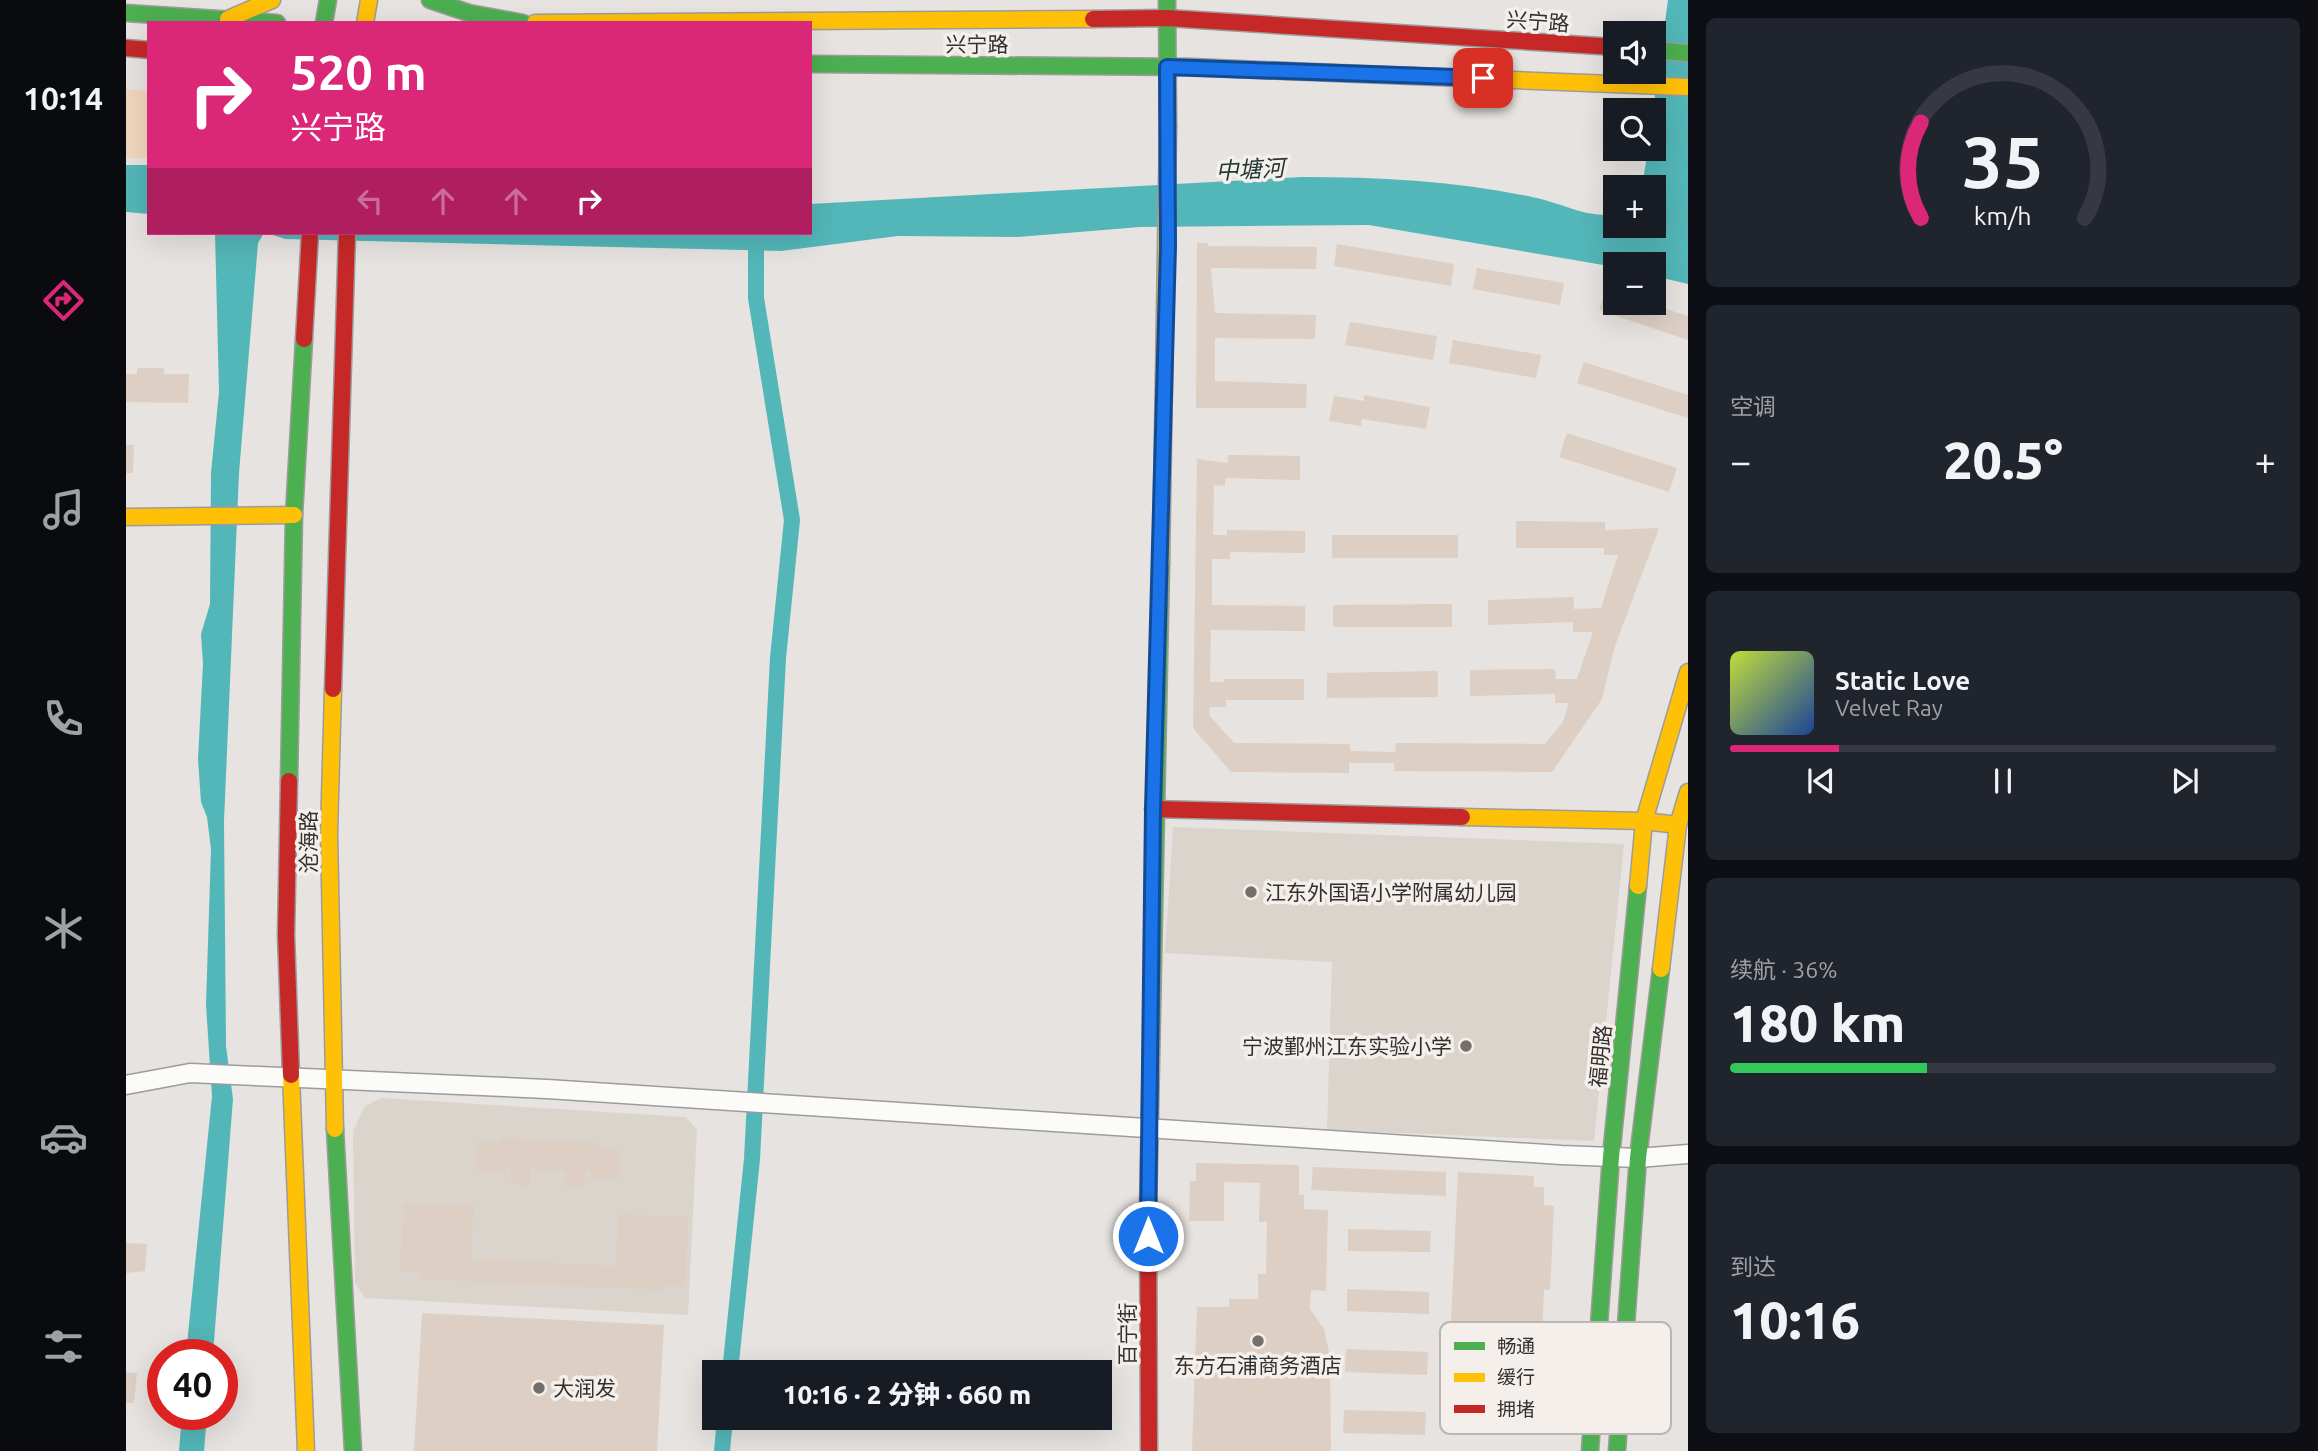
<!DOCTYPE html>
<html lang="zh">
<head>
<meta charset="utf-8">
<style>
  body { margin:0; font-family:Ubuntu,"Noto Sans SC",sans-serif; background:#20242c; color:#f1f3f6; height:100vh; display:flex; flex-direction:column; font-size:26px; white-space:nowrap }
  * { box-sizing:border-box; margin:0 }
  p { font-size:23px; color:#9ea1a6 }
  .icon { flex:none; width:38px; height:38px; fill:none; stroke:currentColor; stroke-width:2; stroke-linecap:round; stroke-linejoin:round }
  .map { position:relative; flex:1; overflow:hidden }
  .drawer { display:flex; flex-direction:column; gap:18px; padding:18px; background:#0d0f14; width:630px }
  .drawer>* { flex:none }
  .guide { position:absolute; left:21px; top:21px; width:665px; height:214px; border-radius:0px; box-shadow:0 7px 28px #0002; background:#db2777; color:#fff; overflow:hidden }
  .controls { position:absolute; left:1477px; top:21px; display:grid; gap:14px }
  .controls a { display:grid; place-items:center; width:63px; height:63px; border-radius:0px; background:#171b24; box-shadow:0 7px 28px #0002; font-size:35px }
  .speed { position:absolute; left:21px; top:1339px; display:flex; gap:14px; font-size:35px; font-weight:700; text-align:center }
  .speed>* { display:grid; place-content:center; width:91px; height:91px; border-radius:50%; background:#171b24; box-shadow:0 7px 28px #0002; line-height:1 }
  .speed .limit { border:10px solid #d22; background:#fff; color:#111 }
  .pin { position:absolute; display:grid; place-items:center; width:60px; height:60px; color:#fff; margin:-30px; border-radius:14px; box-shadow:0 4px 10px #0006 }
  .me { position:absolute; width:77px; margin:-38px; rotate:0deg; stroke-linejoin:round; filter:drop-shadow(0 0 5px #0008) }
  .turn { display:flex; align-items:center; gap:24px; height:147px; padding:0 28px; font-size:32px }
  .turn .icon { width:91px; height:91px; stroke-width:2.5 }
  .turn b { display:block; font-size:49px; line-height:60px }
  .lanes { display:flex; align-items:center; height:66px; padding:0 28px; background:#0003; justify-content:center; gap:35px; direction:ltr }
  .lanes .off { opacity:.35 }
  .big { font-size:52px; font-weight:800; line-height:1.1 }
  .drawer .card { flex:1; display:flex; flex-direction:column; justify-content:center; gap:10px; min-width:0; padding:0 24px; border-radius:10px; background:#20242c }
  .drawer .dial { align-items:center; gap:0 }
  .dial svg { height:182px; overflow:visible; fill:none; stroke:#363941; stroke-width:7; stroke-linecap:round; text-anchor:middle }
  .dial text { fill:#f1f3f6; stroke:none }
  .song { display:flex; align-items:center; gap:21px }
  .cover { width:84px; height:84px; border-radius:10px; background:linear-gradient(135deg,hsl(70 70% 55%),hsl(220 70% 35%)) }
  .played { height:7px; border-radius:4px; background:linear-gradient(90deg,#db2777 20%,#363941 20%) }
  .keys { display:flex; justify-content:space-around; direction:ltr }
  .heat { display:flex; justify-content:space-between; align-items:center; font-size:38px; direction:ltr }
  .charge { height:10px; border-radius:5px; background:linear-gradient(90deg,#34c759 36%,#363941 0) }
  .trip { position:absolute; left:576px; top:1360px; width:410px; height:70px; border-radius:0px; background:#171b24; box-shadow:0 7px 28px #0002; font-weight:800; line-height:70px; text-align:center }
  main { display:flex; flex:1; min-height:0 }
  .dock { display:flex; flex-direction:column; width:126px; justify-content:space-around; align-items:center; background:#090b0e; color:#9ea1a6 }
  .dock .icon { width:49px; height:49px }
  .dock .selected { color:#db2777 }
  .dock b { font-size:32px; color:#f1f3f6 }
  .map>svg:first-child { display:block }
</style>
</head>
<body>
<main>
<nav class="dock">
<b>10:14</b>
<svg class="icon selected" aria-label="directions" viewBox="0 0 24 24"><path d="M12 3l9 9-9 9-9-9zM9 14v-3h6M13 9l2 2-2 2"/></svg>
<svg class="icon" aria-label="music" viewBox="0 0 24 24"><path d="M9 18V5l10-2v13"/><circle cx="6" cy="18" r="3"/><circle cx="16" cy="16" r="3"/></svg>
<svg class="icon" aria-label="phone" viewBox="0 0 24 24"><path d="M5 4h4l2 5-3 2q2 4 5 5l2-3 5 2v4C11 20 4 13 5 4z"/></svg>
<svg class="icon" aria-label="climate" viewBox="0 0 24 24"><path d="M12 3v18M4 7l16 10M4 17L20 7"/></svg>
<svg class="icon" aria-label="car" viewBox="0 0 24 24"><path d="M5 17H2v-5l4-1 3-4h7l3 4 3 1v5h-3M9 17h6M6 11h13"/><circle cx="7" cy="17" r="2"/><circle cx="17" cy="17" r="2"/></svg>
<svg class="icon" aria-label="filters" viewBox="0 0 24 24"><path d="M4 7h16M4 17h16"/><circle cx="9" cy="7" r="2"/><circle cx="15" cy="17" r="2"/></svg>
</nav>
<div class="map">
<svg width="1562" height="1451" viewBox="0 0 1562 1451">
  <rect width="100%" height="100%" fill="#e6e3e0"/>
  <g fill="#dbd4cd">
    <polygon points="1047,827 1498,844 1468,1141 1201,1130 1206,962 1039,953"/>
    <polygon points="255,1098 560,1117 571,1130 562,1315 239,1298 229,1283 227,1131 239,1106"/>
  </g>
  <polygon fill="#f2d5be" points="0,89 23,91 23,158 0,158"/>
  <g fill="#53b6b8">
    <path d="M1542 0H1562V284L1528 276V264H1489V267L1243 225 1014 227 892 237 772 236 655 251 159 239 141 233H684V204L1176 177C1253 177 1331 181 1406 197 1434 202 1461 219 1489 214V226H1528V187H1516L1522 149H1528L1527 110Z"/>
    <polygon points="0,165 23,165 23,214 0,212"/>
    <polygon points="89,233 138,233 132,243 113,473 98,821 100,1046 107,1099 87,1354 60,1354 86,1096 80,1005 85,849 81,817 75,802 72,759 77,664 75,634 84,604 85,473 93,392"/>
    <polygon points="56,1414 81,1414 78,1451 53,1451"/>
  </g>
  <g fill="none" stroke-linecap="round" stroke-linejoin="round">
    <g stroke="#53b6b8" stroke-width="16">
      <polyline points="604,1372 626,1159 652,658 666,520 630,298 630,233"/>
      <polyline points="596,1451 599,1418"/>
    </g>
  </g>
  <g fill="#ddcfc3">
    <polygon points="1071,243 1081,243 1082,246 1191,247 1190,269 1085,268 1089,313 1190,315 1189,339 1089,338 1089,381 1181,384 1180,408 1070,408"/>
    <polygon points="1211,244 1328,264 1325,286 1208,266"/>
    <polygon points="1351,268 1438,283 1434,305 1347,289"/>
    <polygon points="1480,289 1489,292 1489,303 1522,303 1562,316 1562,340 1473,310"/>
    <polygon points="1224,322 1311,336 1307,360 1219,345"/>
    <polygon points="1327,340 1415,355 1410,378 1323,363"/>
    <polygon points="1458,362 1562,395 1562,418 1451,383"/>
    <polygon points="11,368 38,368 38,374 63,374 62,403 0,402 0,374 11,374"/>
    <polygon points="1238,395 1304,407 1300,429 1236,419 1235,426 1203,421 1208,396 1238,401"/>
    <polygon points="1441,433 1551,468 1543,492 1433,457"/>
    <polygon points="0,445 8,445 7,473 0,473"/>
    <polygon points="1102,455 1174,456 1174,480 1099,478 1099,486 1088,485 1087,535 1101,535 1101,530 1179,531 1179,553 1104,552 1104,559 1086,559 1086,605 1179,606 1179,631 1085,630 1084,682 1098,682 1098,679 1178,679 1178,700 1100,700 1100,707 1084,707 1083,715 1108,743 1224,744 1224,751 1269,752 1270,743 1419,744 1437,722 1443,703 1429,703 1429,694 1344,696 1344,670 1429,669 1430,679 1451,679 1467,632 1447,632 1447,622 1362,625 1362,600 1448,597 1448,609 1475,608 1492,555 1478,555 1478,548 1390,548 1390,521 1479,522 1479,530 1533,528 1488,649 1476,699 1426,772 1268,771 1268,763 1223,763 1223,773 1105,772 1067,728 1071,459 1102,463"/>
    <rect x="1206" y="535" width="126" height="23"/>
    <polygon points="1326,604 1326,627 1207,627 1207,605"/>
    <polygon points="1312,671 1312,697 1201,698 1201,673"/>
    <polygon points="375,1138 472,1143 472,1149 495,1150 494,1179 464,1178 464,1172 459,1171 458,1187 439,1186 440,1171 404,1169 403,1186 385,1184 385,1168 380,1168 379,1173 350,1171 351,1142 375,1143"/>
    <polygon points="1070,1163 1173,1165 1173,1195 1178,1195 1178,1209 1202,1210 1200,1291 1185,1290 1184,1309 1198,1329 1204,1357 1205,1451 1066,1451 1071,1307 1103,1307 1103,1299 1132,1299 1132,1274 1140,1274 1141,1222 1133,1222 1134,1183 1098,1182 1098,1221 1063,1221 1064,1181 1070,1181"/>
    <polygon points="1187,1167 1320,1172 1320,1196 1185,1190"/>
    <polygon points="1332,1172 1408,1176 1408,1187 1418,1187 1418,1205 1428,1206 1424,1290 1418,1289 1416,1335 1421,1336 1418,1402 1412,1402 1412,1413 1406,1413 1392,1428 1383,1429 1383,1434 1320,1430"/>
    <polygon points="278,1203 348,1205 345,1259 490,1266 493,1214 562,1217 559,1286 539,1285 538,1290 294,1279 295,1272 274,1272"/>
    <polygon points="1222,1229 1305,1231 1304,1252 1222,1251"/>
    <polygon points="0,1243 21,1244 19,1271 0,1273"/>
    <polygon points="1221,1289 1303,1292 1303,1314 1221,1311"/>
    <polygon points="296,1313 538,1325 531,1451 288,1451"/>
    <polygon points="1220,1349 1302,1352 1301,1375 1219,1372"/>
    <polygon points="0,1372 11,1373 8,1403 0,1403"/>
    <polygon points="1218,1410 1300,1412 1299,1435 1217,1433"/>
  </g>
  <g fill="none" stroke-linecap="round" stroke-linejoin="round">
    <defs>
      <polyline id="street" points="0,1085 64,1073 421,1089 1435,1155 1512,1158 1562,1154"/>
      <g id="fast">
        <polyline points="304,0 343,13 397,23"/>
        <polyline points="1041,0 1042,127"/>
        <polyline points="0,13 151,23"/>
        <polyline points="198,23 202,0"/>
        <polyline points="1528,50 1562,53"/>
        <polyline points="684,64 1066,67 1160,71"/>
        <polyline points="163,781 168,515 178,339"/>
        <polyline points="209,1129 227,1451"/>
        <polyline points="1022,1210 1035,563"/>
        <polyline points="1464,1451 1485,1157 1512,886"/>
        <polyline points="1491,1451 1512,1158 1535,969"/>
      </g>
      <g id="slow">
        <polyline points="102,19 146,0"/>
        <polyline points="239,23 243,0"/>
        <polyline points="409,23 967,19"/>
        <polyline points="1160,71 1562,87"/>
        <polyline points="0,517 168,515"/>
        <polyline points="1035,563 1042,127"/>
        <polyline points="207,689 203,833 209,1129"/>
        <polyline points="1336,817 1518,821 1552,825"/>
        <polyline points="1512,886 1518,821 1562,672"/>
        <polyline points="1535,969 1552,825 1562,792"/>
        <polyline points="165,1075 180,1451"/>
      </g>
      <g id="jam">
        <polyline points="967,19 1041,18 1489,47"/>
        <polyline points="0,48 23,50"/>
        <polyline points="178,339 184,233"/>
        <polyline points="207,689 221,233"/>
        <polyline points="163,781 160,935 165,1075"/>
        <polyline points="1027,809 1336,817"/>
        <polyline points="1022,1210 1023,1451"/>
      </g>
    </defs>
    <use href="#street" stroke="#9e9c9a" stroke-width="21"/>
    <use href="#fast" stroke="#9e9c9a" stroke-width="19"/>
    <use href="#slow" stroke="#9e9c9a" stroke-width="19"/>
    <use href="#jam" stroke="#9e9c9a" stroke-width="19"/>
    <use href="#street" stroke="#fbfbfa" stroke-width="18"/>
    <use href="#fast" stroke="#4caf50" stroke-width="16"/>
    <use href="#slow" stroke="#ffc107" stroke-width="16"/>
    <use href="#jam" stroke="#c62828" stroke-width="16"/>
  </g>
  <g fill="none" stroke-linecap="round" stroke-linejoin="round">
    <defs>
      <polyline id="route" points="1022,1236 1027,809 1042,246 1041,67 1357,78"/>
    </defs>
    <use href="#route" stroke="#114b97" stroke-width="18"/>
    <use href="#route" stroke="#1a73e8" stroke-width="12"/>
  </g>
  <g fill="#726f6d" stroke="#f5efeb" stroke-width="2.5">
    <circle cx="1125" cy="892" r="7"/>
    <circle cx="1340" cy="1046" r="7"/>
    <circle cx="1132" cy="1341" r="7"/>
    <circle cx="413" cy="1388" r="7"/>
  </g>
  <g text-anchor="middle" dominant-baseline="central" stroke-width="7" stroke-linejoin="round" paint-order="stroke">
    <g font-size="21" fill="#33312f" stroke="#f5efeb">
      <text transform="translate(1412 21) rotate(4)">兴宁路</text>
      <text x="851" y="44">兴宁路</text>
      <text transform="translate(182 842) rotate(-90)">沧海路</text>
      <text transform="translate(1474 1056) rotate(-84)">福明路</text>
      <text transform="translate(1001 1334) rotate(-90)">百宁街</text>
    </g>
    <g font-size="21" fill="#33312f" stroke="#f5efeb" text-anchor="start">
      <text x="1139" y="892">江东外国语小学附属幼儿园</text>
      <text x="1326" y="1046" text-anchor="end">宁波鄞州江东实验小学</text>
      <text x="1132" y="1365" text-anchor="middle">东方石浦商务酒店</text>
      <text x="427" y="1388">大润发</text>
    </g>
    <g font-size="23" font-style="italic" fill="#1f3435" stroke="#f5efeb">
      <text transform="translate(1124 169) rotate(-3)">中塘河</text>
    </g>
  </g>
  <rect x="1314" y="1322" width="231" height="112" rx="10" fill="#f5efeb" stroke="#bbb6b3" stroke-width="2"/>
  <rect x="1328" y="1342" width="31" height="8" fill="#4caf50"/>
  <rect x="1328" y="1373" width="31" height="9" fill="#ffc107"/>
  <rect x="1328" y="1405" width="31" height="8" fill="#c62828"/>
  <g font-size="19" fill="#33312f">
    <text x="1371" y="1353">畅通</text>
    <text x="1371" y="1384">缓行</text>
    <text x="1371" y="1416">拥堵</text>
  </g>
</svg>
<div class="controls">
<a><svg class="icon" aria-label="sound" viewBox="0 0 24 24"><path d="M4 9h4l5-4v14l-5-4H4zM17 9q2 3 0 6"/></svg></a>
<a><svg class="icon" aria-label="search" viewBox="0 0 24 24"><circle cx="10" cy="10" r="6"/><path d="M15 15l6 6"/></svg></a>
<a>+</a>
<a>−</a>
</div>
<div class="speed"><div class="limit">40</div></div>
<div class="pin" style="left:1357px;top:78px;background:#d93025"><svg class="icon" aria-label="arrive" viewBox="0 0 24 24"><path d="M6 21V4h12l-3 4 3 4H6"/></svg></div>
<svg class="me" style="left:1022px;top:1236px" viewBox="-20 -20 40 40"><circle r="17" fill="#1a73e8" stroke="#fff" stroke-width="3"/><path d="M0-11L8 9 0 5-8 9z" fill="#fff"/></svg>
<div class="trip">10:16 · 2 分钟 · 660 m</div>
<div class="guide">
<div class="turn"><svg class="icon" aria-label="right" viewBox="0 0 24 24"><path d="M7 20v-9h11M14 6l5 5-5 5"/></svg><div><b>520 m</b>兴宁路</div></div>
<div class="lanes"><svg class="icon off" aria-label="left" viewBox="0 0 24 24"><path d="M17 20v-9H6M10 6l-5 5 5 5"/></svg><svg class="icon off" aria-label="ahead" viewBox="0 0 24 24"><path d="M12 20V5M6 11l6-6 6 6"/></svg><svg class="icon off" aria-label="ahead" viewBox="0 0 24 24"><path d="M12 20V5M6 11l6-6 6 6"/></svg><svg class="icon" aria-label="right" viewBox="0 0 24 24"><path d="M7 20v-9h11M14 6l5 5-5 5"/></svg></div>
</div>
</div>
<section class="drawer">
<div class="card dial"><svg viewBox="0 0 100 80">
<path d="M14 69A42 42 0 1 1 86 69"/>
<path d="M14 69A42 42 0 0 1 14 27" stroke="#db2777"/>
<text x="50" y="56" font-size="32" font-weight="700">35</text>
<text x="50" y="72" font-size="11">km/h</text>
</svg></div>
<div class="card"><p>空调</p>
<div class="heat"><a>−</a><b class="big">20.5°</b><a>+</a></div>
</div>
<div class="card">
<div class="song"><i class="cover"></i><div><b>Static Love</b><p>Velvet Ray</p></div></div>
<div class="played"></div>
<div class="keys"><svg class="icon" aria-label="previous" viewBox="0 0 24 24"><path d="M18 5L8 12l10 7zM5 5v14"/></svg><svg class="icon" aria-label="pause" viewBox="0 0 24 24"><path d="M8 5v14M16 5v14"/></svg><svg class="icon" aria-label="next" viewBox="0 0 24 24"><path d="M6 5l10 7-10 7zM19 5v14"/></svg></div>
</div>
<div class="card"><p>续航 · 36%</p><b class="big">180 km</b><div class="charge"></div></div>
<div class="card"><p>到达</p><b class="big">10:16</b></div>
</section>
</main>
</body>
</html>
